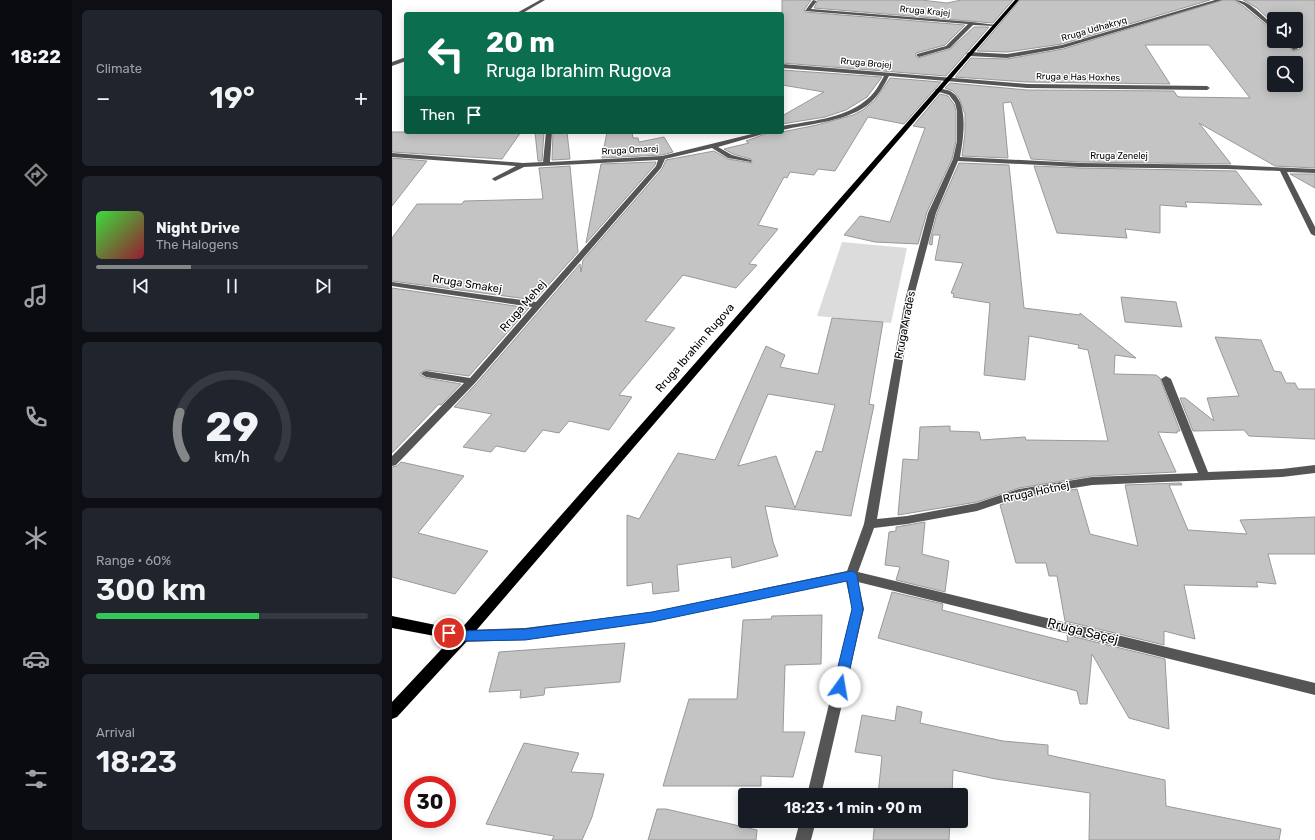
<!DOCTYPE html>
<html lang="en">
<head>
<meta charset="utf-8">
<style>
  body { margin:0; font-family:Rubik,sans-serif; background:#20242c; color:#f1f3f6; height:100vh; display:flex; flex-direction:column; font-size:15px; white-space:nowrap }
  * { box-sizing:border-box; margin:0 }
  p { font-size:13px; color:#9ea1a6 }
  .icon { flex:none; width:22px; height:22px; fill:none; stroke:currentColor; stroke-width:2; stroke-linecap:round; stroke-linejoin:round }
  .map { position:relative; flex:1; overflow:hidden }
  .drawer { display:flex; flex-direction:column; gap:10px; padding:10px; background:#0d0f14; width:320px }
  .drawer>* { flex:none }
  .top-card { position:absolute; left:12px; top:12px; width:380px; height:122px; border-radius:4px; box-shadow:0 2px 10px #0003; background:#0b6e4f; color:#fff; overflow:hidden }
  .buttons { position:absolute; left:875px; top:12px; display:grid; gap:8px }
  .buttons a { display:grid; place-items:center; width:36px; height:36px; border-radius:4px; background:#171b24; box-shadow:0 2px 10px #0003; font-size:20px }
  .speed { position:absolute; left:12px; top:776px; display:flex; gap:8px; font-size:20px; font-weight:700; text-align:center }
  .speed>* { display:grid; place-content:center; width:52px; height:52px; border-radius:50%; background:#171b24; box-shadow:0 2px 10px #0003; line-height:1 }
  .speed .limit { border:6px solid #d22; background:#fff; color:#111 }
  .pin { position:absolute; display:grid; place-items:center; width:34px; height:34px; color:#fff; margin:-17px; border:2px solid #fff; border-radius:50%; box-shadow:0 1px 4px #0007 }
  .me { position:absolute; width:44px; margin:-22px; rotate:13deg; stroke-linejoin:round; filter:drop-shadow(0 0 3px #0008) }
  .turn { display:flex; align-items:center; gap:14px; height:84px; padding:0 16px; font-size:18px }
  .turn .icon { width:52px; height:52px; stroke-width:2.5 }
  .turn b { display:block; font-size:28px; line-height:34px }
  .then { display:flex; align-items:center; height:38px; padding:0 16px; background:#0003; gap:8px; font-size:15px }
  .big { font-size:30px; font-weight:600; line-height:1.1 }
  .drawer .tile { flex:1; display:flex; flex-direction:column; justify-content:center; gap:6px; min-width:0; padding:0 14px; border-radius:6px; background:#20242c }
  .drawer .dial { align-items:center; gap:0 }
  .dial svg { height:104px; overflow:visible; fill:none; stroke:#363941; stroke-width:7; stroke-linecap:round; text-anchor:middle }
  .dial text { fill:#f1f3f6; stroke:none }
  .song { display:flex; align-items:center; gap:12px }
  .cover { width:48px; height:48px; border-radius:6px; background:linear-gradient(135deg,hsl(120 70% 55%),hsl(350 70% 35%)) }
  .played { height:4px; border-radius:2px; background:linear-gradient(90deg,#858687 35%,#363941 35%) }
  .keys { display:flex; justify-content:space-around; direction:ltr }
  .heat { display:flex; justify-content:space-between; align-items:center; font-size:22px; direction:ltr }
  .charge { height:6px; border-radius:3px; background:linear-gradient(90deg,#34c759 60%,#363941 0) }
  .trip { position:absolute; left:346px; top:788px; width:230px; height:40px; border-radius:4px; background:#171b24; box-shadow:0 2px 10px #0003; font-weight:600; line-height:40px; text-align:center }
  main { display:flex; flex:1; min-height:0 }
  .tab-bar { display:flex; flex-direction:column; width:72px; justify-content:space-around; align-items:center; background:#090b0e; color:#9ea1a6 }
  .tab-bar .icon { width:28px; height:28px }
  .tab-bar .current { color:#858687 }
  .tab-bar b { font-size:18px; color:#f1f3f6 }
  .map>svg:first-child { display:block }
</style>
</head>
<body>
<main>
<nav class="tab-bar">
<b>18:22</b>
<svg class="icon current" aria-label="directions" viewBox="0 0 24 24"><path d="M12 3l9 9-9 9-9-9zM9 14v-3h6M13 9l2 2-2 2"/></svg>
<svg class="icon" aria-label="music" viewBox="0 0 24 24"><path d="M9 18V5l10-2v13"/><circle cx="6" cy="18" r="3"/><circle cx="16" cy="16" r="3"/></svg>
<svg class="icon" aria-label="phone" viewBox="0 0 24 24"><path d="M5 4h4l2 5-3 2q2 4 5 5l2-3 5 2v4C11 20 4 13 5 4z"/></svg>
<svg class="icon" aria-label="climate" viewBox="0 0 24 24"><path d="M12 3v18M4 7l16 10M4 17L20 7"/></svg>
<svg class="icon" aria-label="car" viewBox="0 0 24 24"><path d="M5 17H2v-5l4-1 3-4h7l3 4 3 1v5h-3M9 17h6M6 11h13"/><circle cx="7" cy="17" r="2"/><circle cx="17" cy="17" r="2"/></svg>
<svg class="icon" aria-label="filters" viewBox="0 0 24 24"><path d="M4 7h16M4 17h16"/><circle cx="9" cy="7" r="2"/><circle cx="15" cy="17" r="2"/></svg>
</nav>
<section class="drawer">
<div class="tile"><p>Climate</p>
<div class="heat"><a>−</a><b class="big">19°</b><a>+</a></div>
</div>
<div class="tile">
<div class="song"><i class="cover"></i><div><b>Night Drive</b><p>The Halogens</p></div></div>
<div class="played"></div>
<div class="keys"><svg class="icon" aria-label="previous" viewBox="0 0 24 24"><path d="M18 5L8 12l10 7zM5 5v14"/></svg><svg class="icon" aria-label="pause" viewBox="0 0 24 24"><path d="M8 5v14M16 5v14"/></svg><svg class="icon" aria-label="next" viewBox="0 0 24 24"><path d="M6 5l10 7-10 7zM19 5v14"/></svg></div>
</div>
<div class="tile dial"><svg viewBox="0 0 100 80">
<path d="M14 69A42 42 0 1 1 86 69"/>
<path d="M14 69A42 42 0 0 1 10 34" stroke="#858687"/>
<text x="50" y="56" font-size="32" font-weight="700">29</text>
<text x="50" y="72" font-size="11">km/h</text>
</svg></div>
<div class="tile"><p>Range · 60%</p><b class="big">300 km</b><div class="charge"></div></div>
<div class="tile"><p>Arrival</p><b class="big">18:23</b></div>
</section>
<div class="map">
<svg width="923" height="840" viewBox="0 0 923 840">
  <rect width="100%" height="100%" fill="#fff"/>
  <polygon fill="#dcdcdc" points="450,242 515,248 499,323 425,316"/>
  <g fill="#c4c4c4" stroke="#999" fill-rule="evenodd">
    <polygon points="390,0 419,0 412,10 413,12 573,25 553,45 524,53 524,56 526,58 558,49 582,27 597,27 554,76 390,63"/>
    <polygon points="426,0 529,0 555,3 569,0 621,0 601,23 422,8"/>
    <polygon points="628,0 818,0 670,44 615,52 585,51"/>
    <path d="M831 0H842L851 6 882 31V41H890L901 51 908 49 900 41H904V19H882V24L865 8 851 0H923V168L883 166 807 123 839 164 688 162 639 159 619 102 611 103 616 158 570 156 573 133V114L567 98 561 91 553 88 558 83 635 90 782 91 785 96 788 97 858 98 817 45H753L778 84 635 82 563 77 579 58 615 59 671 49ZM882 63H904V85H882Z"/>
    <polygon points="390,70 490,77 475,97 454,110 433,117 390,124 390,116 432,92 390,85"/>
    <polygon points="498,78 549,82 512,124 476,117 443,171 426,169 422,175 398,172 395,178 392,177 366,225 386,229 357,264 365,265 344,288 291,275 253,321 283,328 227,395 240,397 217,430 177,421 167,433 151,430 133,452 104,446 99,452 71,447 100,414 62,407 84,384 188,264 189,272 191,260 270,169 274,160 322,151 336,159 360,163 359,159 341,154 332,149 357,143 354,141 379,132 390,132 425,125 461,115 471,110 483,100"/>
    <polygon points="548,94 556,96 562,104 564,111 564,141 560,159 535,212 526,244 483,242 452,235 468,216 498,222 533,128 521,126"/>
    <polygon points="0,132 129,132 110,159 0,152"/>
    <polygon points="143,132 152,132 150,161 146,161"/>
    <polygon points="161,132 175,132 178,159 160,160"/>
    <polygon points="215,132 240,132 241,138 246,138 247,142 272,137 281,152 270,155 210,158"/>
    <polygon points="0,158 35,161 0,206"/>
    <polygon points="264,162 263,165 194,243 209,164"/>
    <polygon points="567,163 617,165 632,308 688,315 688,313 744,358 723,355 722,374 764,375 768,378 788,431 785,431 785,433 766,432 784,472 700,476 627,488 585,502 506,515 511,459 526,460 528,427 558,426 558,431 587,432 589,440 633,437 634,440 716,441 696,350 686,348 687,345 637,336 633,380 592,375 598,303 561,297 562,294 559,293 571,263 543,260 548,235 541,235 540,245 537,244 545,213"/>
    <polygon points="178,166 186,252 143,300 0,281 0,238 25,204 70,204 72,201 151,199 147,168"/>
    <polygon points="642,166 688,168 844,171 870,205 793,202 795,207 768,205 768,233 733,229 735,238 665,233"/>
    <polygon points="898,174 923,174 923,188"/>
    <polygon points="0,288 137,308 77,376 34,370 28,373 28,375 34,378 69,384 49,405 47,404 0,453"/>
    <polygon points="729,297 784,302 790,327 733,322"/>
    <path d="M440 318 491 322 477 404 482 405 459 516 373 506 381 542 386 556 340 568 339 557 285 565 287 591 261 594 260 582 235 586V515L247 519 286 453 323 460 374 346 393 355 388 367 426 374ZM376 394 443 405 430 452 424 451 403 508 384 456 346 466Z"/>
    <polygon points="823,337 869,340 882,371 889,372 894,383 903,383 906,389 923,389 923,439 857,436 852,430 801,431 788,398 793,398 822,421 815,398 847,396"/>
    <polygon points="9,462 72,476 26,533 96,551 63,594 0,577 0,467 5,466"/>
    <polygon points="789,483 790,485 777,485 796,530 855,534 848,520 923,517 923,554 876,554 884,584 864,582 866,587 792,585 803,639 772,631 772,645 673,621 665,576 657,576 654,563 624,563 608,505 627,498 685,489 698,534 746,546 733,485"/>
    <polygon points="533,522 530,554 557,561 553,592 504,580 508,567 493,565 497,532 504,531 504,527"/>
    <polygon points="500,592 551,604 550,610 676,642 675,635 773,659 777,729 737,718 700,654 695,704 688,704 685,691 486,638"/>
    <polygon points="430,615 429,664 393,665 391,732 413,732 401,777 369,776 369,786 271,786 297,699 345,699 351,620 379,619 380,616"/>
    <polygon points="233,643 228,682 153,688 152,695 128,698 129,690 97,692 107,652"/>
    <polygon points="505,706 530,712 528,723 611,741 656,745 656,755 773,780 774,806 889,829 887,840 697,840 698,793 604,779 561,770 560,795 486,795 490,756 463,752 470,715 503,721"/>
    <polygon points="132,743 187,753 179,772 212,774 200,817 190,840 160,840 162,836 94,824"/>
    <polygon points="265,809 274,809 365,830 364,840 256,840"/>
    <polygon points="483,821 558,821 557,840 481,840"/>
  </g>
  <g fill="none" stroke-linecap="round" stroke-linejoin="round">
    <g fill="#555" fill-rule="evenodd">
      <polygon points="148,0 153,0 129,14 123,14"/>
      <polygon points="421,0 425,1 419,9 580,22 604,25 602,26 581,25 558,48 527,57 525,56 525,54 554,46 576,24 413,11"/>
      <polygon points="823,0 830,0 671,48 615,58 577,56 574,54 577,52 615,54 670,45"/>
      <path d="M843 0C858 0 871 17 882 26V30L852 5Z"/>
      <polygon points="892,41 898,41 906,49 901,50"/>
      <polygon points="14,57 14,61 0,66 0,62"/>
      <path d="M390 64 635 84 815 86 818 88 815 90 635 88 497 76C492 85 487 95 479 102 459 121 417 124 390 130V126C417 121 451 119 473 101 482 95 487 85 492 76L390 68Z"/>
      <path d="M546 88C550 89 558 90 561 93 577 105 571 141 568 157L688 163 835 165 923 169V173L895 172 923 227V236L919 234 888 171 835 169 688 167 566 161 544 213 521 300 485 519 515 516 585 503 627 489 700 477 806 473 769 379 774 376 779 379 816 472 890 469 923 465V473L890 477 700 485 627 497 585 511 515 524 482 528 466 572 923 683V695L466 582 472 609 429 795H415L460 609 454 581 260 622 133 640 71 642 66 640 65 636 66 632 71 630 133 628 260 612 455 571 472 524 513 300 536 213 561 159 565 141V111L563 103 557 95 544 91 543 90Z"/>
      <polygon points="154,132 160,132 158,162 270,156 368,132 378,132 326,147 340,155 359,160 359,162 336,158 320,148 273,159 269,168 83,383 4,465 0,466 0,456 72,383 34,377 29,374 31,372 34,371 78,378 140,307 0,286 0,282 144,302 264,166 266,160 132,167 103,181 100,179 101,178 124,166 0,157 0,153 131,163 151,162"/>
      <polygon points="408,821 424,821 419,840 403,840"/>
    </g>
    <polygon fill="#000" fill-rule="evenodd" points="623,0 627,0 76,640 5,717 0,719 0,702 59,639 0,628 0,616 68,630"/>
  </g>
  <polygon fill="#1a73e8" stroke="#114b97" points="459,571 463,572 465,575 471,609 454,687 452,691 448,692 443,691 441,687 460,609 455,581 260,622 133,640 71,641 53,637 51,633 53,630 57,628 71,631 133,629 260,612"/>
  <g text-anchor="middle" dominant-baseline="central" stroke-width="3" stroke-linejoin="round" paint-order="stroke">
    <g font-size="9" fill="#000" stroke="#fff">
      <text transform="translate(533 11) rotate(5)">Rruga Krajej</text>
      <text transform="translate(702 29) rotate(-16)">Rruga Udhakryq</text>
      <text transform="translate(474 63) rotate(5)">Rruga Brojej</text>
      <text transform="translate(686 77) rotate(1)">Rruga e Has Hoxhes</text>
      <text transform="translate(238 150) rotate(-3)">Rruga Omarej</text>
      <text x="727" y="156">Rruga Zenelej</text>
    </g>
    <g font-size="11" fill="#000" stroke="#fff">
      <text transform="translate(75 284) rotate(9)">Rruga Smakej</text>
      <text transform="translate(131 306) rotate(-49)">Rruga Mehej</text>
      <text transform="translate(513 325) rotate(-79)">Rruga Arades</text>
      <text transform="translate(303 348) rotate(-49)">Rruga Ibrahim Rugova</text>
      <text transform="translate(644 492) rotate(-12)">Rruga Hotnej</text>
    </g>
    <g font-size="13" fill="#000" stroke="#fff">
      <text transform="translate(691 631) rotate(14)">Rruga Saçej</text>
    </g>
  </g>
</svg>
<div class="buttons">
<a><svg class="icon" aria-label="sound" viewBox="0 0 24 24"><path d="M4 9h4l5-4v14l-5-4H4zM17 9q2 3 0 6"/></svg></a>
<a><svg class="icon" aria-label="search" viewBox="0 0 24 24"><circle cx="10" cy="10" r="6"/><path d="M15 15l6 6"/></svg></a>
</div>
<div class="speed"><div class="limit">30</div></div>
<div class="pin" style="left:57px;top:633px;background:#d93025"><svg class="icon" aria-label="arrive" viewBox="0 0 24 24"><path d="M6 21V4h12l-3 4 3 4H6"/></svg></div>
<svg class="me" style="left:448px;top:687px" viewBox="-20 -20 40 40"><circle r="19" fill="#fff"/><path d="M0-13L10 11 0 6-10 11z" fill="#1a73e8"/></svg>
<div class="trip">18:23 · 1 min · 90 m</div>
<div class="top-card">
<div class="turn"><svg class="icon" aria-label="left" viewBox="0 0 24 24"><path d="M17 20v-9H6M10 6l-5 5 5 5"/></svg><div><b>20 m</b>Rruga Ibrahim Rugova</div></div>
<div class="then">Then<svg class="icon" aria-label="arrive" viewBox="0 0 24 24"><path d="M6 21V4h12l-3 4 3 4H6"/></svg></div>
</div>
</div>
</main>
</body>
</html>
